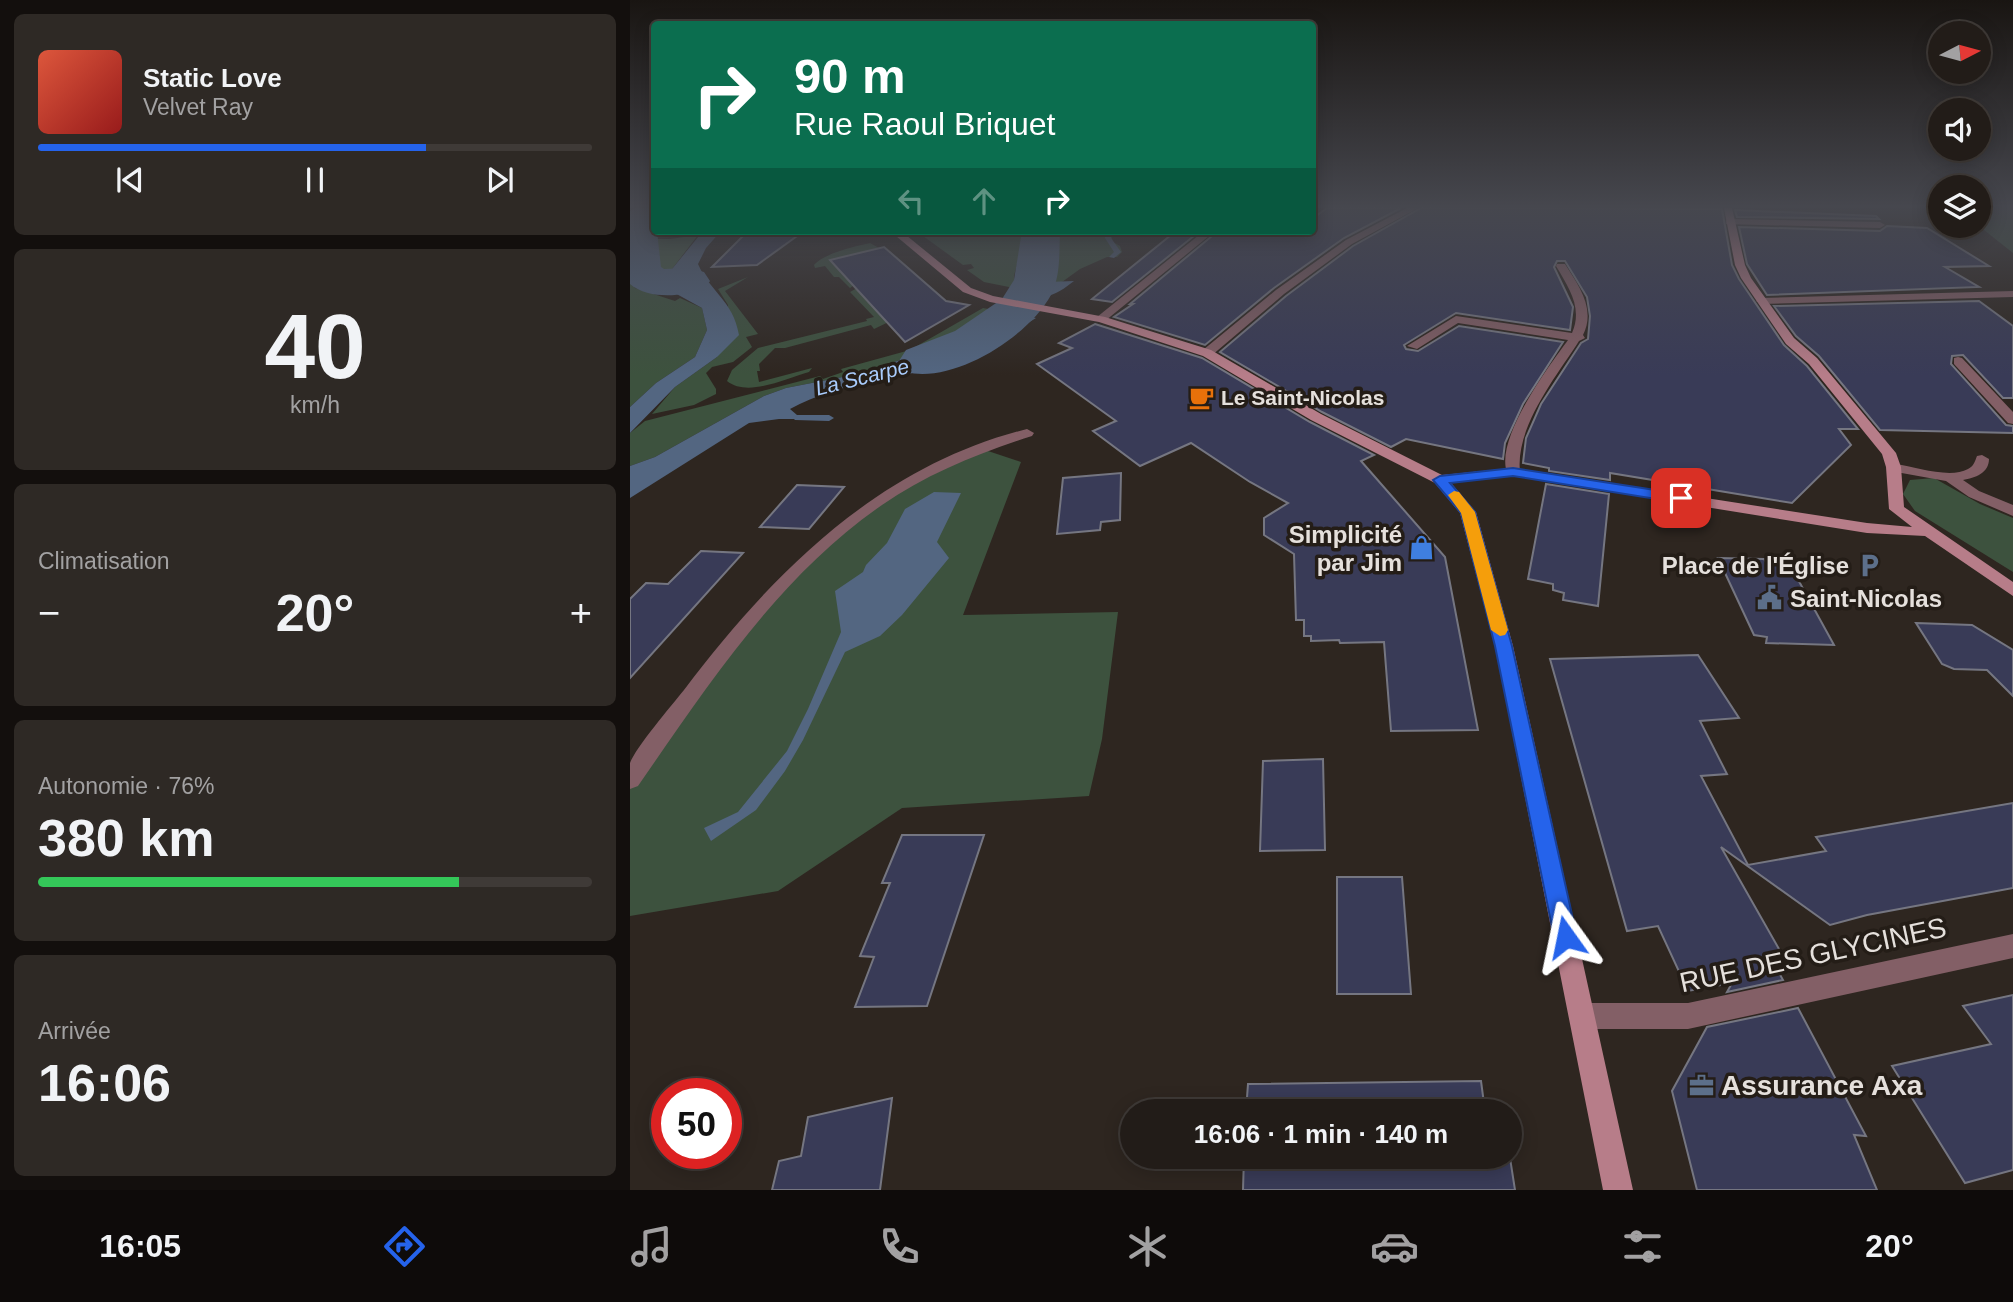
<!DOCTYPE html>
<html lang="fr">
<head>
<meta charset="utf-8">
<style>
  body { margin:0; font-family:Helvetica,sans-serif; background:#2e2925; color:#f1f3f6; height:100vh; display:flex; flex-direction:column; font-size:26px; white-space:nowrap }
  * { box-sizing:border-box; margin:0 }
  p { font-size:23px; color:#a2a1a2 }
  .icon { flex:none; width:38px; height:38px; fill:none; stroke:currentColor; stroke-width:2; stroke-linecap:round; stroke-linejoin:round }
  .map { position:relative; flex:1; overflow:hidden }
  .panel { display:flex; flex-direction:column; gap:14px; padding:14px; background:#130f0d; width:630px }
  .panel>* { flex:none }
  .banner { position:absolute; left:21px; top:21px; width:665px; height:214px; border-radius:7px; box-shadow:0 4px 18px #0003,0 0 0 2px #3f3a37; background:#0b6e4f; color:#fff; overflow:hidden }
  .needle { width:46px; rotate:84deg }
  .controls { position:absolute; left:1298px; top:21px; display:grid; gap:14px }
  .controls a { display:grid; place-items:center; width:63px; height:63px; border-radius:50%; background:#221c18; box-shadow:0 4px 18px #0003,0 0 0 2px #3f3a37; font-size:35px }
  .speed { position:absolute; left:21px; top:1078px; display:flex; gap:14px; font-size:35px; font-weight:700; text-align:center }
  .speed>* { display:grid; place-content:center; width:91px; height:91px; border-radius:50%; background:#221c18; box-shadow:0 4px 18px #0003,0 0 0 2px #3f3a37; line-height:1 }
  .speed .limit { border:10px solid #d22; background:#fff; color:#111 }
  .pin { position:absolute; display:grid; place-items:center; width:60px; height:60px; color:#fff; margin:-30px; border-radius:14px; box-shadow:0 4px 10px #0006 }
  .me { position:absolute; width:77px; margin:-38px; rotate:348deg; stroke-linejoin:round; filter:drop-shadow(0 0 5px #0008) }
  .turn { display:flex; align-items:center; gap:24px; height:147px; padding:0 28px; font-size:32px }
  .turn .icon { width:91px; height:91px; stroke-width:2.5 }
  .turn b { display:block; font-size:49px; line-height:60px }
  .lanes { display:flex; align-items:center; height:66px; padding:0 28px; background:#0003; justify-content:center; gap:35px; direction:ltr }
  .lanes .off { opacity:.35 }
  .big { font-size:52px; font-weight:600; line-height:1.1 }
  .panel .tile { flex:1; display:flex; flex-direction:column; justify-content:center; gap:10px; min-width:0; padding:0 24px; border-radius:10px; background:#2e2925 }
  .panel .dial { align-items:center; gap:0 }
  .dial b { font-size:91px; line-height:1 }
  .song { display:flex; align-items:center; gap:21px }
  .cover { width:84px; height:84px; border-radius:10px; background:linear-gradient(135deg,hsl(10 70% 55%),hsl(0 70% 35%)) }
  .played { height:7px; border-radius:4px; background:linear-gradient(90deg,#2563eb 70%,#3f3a37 70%) }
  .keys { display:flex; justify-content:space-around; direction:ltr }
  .heat { display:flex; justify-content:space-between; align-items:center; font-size:38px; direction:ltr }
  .charge { height:10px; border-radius:5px; background:linear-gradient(90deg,#34c759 76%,#3f3a37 0) }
  .trip { position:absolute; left:490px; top:1099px; width:402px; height:70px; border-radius:35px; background:#221c18; box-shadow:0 4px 18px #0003,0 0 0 2px #3f3a37; font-weight:600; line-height:70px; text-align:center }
  .tabs { display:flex; height:112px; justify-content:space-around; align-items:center; background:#0e0b0a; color:#a2a1a2 }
  .tabs .icon { width:49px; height:49px }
  .tabs .selected { color:#2563eb }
  .tabs b { font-size:32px; color:#f1f3f6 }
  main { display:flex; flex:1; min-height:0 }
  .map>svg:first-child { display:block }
</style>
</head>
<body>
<main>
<section class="panel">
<div class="tile">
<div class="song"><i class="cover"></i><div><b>Static Love</b><p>Velvet Ray</p></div></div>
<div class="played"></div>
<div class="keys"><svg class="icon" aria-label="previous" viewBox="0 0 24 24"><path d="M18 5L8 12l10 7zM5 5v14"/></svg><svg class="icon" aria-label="pause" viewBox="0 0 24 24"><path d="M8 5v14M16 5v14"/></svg><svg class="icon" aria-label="next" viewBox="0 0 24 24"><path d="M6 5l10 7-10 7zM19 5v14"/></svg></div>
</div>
<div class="tile dial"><b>40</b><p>km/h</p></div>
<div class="tile"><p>Climatisation</p>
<div class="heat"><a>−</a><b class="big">20°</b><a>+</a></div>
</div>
<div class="tile"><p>Autonomie · 76%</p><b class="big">380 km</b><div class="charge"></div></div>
<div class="tile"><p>Arrivée</p><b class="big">16:06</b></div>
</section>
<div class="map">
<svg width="1383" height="1190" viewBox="0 0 1383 1190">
  <rect width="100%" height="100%" fill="#2e2620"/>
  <g fill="#3d523e">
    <polygon points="1349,208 1383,208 1383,253 1349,226"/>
    <polygon points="313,231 395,231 384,276 384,288 354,282 337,270 344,268 341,264 333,265 293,236"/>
    <polygon points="428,231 480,231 483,242 490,246 492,252 487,257 477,257 450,269 432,282 417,282"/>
    <path d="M240 243 249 248 200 260 219 281 224 280V285L220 288 209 277H204L195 266 185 268 184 265C194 253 227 246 240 243Z"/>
    <polygon points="118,277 95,291 128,334 116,337 122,347 103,362 82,367 76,373 86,389 86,394 64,405 22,414 45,387 87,357 98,305 88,289"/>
    <polygon points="0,281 5,288 45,301 50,298 72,308 77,330 65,357 26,383 0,407"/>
    <path d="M229 287 269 317 244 329 241 325 155 348H145L129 364 130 371H127L129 382 182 368 179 372C156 378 118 398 97 381L102 370 128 348 237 321 236 319 244 317 220 292Z"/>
    <polygon points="353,308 364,310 305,349 223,375 156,388 134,396 25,457 0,466 0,433 15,421 190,376 193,379 213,372 211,369 280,350"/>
    <polygon points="349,448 391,462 333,615 488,612 472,739 459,796 272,808 148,891 0,916 0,780 121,618 230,513"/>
    <polygon points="1304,478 1350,504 1383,518 1383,572 1285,511 1273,494 1280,480"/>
  </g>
  <polygon fill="#465f47" points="68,235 42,269 26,277 20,274 18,256 6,239 40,239"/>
  <g fill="#536681">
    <path d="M24 209 9 222 6 239 18 256 20 274 26 277 42 269 73 231H91L76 248 68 264C80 292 103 300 109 335L87 357 45 387 0 433V407L26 383 65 357 77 330 72 308 43 292 15 285 0 263V225Z"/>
    <path d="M395 231H428L417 282 444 281C417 302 415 297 382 292Z"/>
    <path d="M364 310 406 318C381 333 357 351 330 360 274 380 212 380 160 409L167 415 184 416 181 419H149L119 423 0 498V466L25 457 134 396 156 388 223 375 305 349Z"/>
    <polygon points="304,492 331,493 307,542 319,558 272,615 250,636 215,652 173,740 155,771 126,810 81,841 74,828 108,812 157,751 178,709 211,632 205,591 233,572 236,565 257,543 275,509"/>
  </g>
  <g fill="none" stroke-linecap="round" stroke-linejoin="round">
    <g fill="#536681" fill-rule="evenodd">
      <polygon points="474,231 480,231 481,238 491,252 484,258 479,257 484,252 475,238"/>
      <polygon points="168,415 199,415 204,418 199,421 165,420 163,418"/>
    </g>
    <g fill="#536681" fill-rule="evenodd">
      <path d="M5 208H24V231H27L31 267 34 269 59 268 74 272 80 281 74 290C51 296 19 300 0 284V211Z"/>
      <path d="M392 231H430C429 252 431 275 421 295 398 337 324 384 276 372L269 361 276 350 325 331 372 299 384 280Z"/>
    </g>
  </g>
  <g fill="#393b57" stroke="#757681" stroke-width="2">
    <polygon points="697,208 771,208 714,238 644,288 575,345 484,317 503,304 500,304 588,231 660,236 665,231 682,231 682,219"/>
    <polygon points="791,208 1092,209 1102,265 1109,279 1154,345 1177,366 1228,429 1209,429 1221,445 1162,503 980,473 980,480 919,471 919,468 893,463 896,438 911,404 951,343 958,339 960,316 957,297 935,261 927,261 924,267 943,307 940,330 826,313 774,345 776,349 788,351 829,326 933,342 893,404 875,443 873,459 776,439 761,447 692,412 590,352 656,296 723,246"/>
    <polygon points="1105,210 1246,216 1249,219 1107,217"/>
    <polygon points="1257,226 1297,228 1359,266 1315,267 1349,287 1137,295 1117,264 1109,227 1250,231"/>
    <polygon points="118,231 174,231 127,265 82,267"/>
    <polygon points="546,231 570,231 482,302 462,299"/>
    <polygon points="254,247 316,301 339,305 275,342 200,260"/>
    <polygon points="1349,301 1383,326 1383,398 1373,398 1333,355 1322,356 1321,364 1376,425 1383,426 1383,433 1250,430 1189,356 1166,336 1144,306"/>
    <polygon points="465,324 572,358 680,422 744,455 731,461 815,557 848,730 761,731 754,642 710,643 709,640 681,641 681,636 674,636 674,620 666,620 664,554 634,535 634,518 658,503 620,482 561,443 510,466 463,431 486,421 407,364 442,348 429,343"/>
    <polygon points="491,473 490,520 471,522 470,530 427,534 433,478"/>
    <polygon points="916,484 979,494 968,606 933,600 934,593 923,590 923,584 898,579"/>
    <polygon points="167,485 214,487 179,529 130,527"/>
    <polygon points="71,551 113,553 0,678 0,599 16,583 38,584"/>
    <polygon points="1088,558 1134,559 1137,564 1160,565 1204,645 1136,643 1137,637 1124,635"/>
    <polygon points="1286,623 1342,625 1383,650 1383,696 1357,670 1324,669 1312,664"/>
    <polygon points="1068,655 1109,718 1070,721 1097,774 1071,776 1118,865 1196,851 1186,837 1383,803 1383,888 1237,915 1200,925 1091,847 1153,956 1143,962 1153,980 1097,992 1102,983 1058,991 1028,926 997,931 920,659"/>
    <polygon points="693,759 695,850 630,851 633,761"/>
    <polygon points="272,835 354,835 297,1006 225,1007 244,957 230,956 260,883 252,883"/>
    <polygon points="707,877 772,877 781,994 707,994"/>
    <polygon points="1383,995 1383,1170 1335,1183 1262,1066 1361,1044 1333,1006"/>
    <polygon points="1168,1008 1236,1136 1224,1135 1247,1190 1067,1190 1042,1091 1077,1027"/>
    <polygon points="851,1081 855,1111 616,1111 618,1084"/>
    <polygon points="262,1098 250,1190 142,1190 149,1161 171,1156 178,1117"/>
    <polygon points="614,1157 880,1158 885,1190 613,1190"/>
  </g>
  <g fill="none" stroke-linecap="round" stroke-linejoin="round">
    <g fill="#835f66" fill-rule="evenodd">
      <polygon points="1099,219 1250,222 1255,225 1250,228 1096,224 1096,220"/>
      <path d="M927 264H935C949 286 966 309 953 335L955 338 949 341C926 377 885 427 890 472L883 476 878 475C862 442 919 366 938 340L828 323 787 349 777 346 826 316 942 333C953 308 939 288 926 266Z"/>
      <polygon points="1383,291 1383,297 1131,304 1126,301 1131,298"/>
      <polygon points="1328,357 1332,358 1383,412 1383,424 1378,423 1324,364 1324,358"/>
      <path d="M1352 455 1359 459C1359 473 1345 478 1333 480L1349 491 1383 505V516L1339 497 1316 481 1266 472 1259 468 1266 464C1286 467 1320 479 1338 469 1344 466 1345 461 1347 456Z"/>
    </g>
    <g fill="#835f66" fill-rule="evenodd">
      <polygon points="777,208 788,208 722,244 654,294 581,356 573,356 573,350 646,290 716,240"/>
      <polygon points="574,231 585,231 475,321 467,321 467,317"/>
      <path d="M397 429 404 433 402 436C349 453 297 474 252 505 149 576 78 685 8 786L0 789C0 781 0 770 0 763 6 747 42 705 54 690 143 572 249 466 397 429Z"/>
      <polygon points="1383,934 1383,958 1058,1029 952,1029 942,1026 939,1016 942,1006 952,1003 1058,1003"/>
    </g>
    <polygon fill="#b77d89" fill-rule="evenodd" points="1094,208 1102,208 1115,265 1121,278 1164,338 1187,358 1266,453 1271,467 1274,507 1383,582 1383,596 1295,536 1237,533 883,476 821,483 846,512 883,646 1003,1190 973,1190 865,646 830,513 805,483 681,420 573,356 469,322 360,302 333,292 260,231 271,231 341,288 363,296 475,317 581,350 691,414 812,475 883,468 1237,523 1282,527 1259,509 1256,467 1252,454 1179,364 1156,344 1111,278 1105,265"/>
  </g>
  <linearGradient id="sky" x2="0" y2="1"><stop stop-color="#191512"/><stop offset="0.55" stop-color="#46474e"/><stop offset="1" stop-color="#46474e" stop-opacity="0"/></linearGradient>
  <rect width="1383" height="375" fill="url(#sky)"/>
  <polygon fill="#2563eb" stroke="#184099" stroke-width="2" points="883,468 1051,494 1058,498 1051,503 883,476 820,483 845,512 882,646 947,937 944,945 936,948 927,945 924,937 865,646 831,513 803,480 810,476"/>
  <polygon fill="#f59e0b" points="824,491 829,492 845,512 878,630 875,635 870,636 861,630 831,513 818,495"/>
  <defs>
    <symbol id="cafe-bare" viewBox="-9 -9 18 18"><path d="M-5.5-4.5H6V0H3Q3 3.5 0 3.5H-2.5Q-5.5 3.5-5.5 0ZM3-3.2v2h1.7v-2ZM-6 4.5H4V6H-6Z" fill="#e8710a" stroke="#241d17" stroke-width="2.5" paint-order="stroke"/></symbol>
    <symbol id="shop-bare" viewBox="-9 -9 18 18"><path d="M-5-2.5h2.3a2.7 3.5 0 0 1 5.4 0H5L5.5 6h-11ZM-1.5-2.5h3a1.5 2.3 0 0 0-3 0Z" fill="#3f7fe0" stroke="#241d17" stroke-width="2.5" paint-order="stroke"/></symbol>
    <symbol id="parking-bare" viewBox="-9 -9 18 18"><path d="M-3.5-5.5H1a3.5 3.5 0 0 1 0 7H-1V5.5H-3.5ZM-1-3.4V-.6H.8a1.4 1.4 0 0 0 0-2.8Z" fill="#5c6f8a" stroke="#241d17" stroke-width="2.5" paint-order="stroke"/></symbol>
    <symbol id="civic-bare" viewBox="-9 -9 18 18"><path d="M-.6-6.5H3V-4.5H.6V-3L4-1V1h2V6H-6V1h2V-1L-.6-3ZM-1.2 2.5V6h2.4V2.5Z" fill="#5c6f8a" stroke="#241d17" stroke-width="2.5" paint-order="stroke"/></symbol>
    <symbol id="office-bare" viewBox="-9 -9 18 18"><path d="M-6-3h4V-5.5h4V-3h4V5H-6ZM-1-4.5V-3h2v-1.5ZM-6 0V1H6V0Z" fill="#5c6f8a" stroke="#241d17" stroke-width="2.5" paint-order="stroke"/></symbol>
  </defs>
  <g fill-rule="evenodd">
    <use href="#cafe-bare" x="554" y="380" width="35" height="35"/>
    <use href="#shop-bare" x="774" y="530" width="35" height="35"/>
    <use href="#parking-bare" x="1222" y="548" width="35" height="35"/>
    <use href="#civic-bare" x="1122" y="580" width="35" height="35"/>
    <use href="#office-bare" x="1054" y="1068" width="35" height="35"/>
  </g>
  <g text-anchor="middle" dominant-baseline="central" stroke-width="7" stroke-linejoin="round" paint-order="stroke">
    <g font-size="21" font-style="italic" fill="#a9ccfd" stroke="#241d17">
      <text transform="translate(232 377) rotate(-14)">La Scarpe</text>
    </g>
    <g font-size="21" font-weight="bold" fill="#e5e0dc" stroke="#241d17" text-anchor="start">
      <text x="591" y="397">Le Saint-Nicolas</text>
    </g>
    <g font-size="24" font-weight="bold" fill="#e5e0dc" stroke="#241d17" text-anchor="end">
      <text x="772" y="534">Simplicité<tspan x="772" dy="28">par Jim</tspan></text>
      <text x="1219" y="565">Place de l'Église</text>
      <text x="1160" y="598" text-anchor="start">Saint-Nicolas</text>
    </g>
    <g font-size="28" fill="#e5e0dc" stroke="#241d17">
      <text transform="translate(1183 955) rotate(-12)">RUE DES GLYCINES</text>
    </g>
    <g font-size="28" font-weight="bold" fill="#e5e0dc" stroke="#241d17" text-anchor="start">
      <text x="1091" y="1085">Assurance Axa</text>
    </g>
  </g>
</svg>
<div class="controls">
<a><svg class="needle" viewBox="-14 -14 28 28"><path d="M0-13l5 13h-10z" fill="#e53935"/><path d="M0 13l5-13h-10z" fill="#a2a1a2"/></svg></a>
<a><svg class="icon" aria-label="sound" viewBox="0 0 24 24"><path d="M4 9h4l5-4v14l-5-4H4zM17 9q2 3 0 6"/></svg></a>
<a><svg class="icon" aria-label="layers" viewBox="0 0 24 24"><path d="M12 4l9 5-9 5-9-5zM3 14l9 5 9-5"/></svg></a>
</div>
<div class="speed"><div class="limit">50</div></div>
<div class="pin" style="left:1051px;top:498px;background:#d93025"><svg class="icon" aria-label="arrive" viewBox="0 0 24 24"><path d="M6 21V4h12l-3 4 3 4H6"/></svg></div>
<svg class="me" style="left:936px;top:937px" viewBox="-20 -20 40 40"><path d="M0-17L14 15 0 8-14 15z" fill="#2563eb" stroke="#fff" stroke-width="4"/></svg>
<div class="trip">16:06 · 1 min · 140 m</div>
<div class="banner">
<div class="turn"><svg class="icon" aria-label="right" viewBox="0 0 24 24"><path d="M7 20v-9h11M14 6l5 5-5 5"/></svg><div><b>90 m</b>Rue Raoul Briquet</div></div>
<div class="lanes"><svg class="icon off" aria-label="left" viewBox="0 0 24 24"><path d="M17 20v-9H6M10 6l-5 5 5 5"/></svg><svg class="icon off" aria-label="ahead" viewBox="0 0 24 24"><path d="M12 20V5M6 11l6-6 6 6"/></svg><svg class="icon" aria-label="right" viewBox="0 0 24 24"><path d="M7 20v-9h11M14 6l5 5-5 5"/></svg></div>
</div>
</div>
</main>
<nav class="tabs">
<b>16:05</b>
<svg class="icon selected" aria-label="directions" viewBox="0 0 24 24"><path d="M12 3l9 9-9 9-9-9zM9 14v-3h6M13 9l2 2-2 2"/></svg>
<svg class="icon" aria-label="music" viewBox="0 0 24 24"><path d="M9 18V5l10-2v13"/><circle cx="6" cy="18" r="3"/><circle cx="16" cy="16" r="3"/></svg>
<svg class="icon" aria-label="phone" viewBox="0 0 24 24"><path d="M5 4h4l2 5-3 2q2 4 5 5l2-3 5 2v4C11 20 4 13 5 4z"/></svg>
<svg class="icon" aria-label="climate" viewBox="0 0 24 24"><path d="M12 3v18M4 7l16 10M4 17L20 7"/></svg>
<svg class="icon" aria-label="car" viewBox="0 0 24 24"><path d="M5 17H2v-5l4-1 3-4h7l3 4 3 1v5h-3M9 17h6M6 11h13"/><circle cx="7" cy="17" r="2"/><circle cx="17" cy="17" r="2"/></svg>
<svg class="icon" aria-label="filters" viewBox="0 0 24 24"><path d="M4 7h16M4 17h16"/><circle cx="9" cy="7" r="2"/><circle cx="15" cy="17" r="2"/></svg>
<b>20°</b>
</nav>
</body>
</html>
